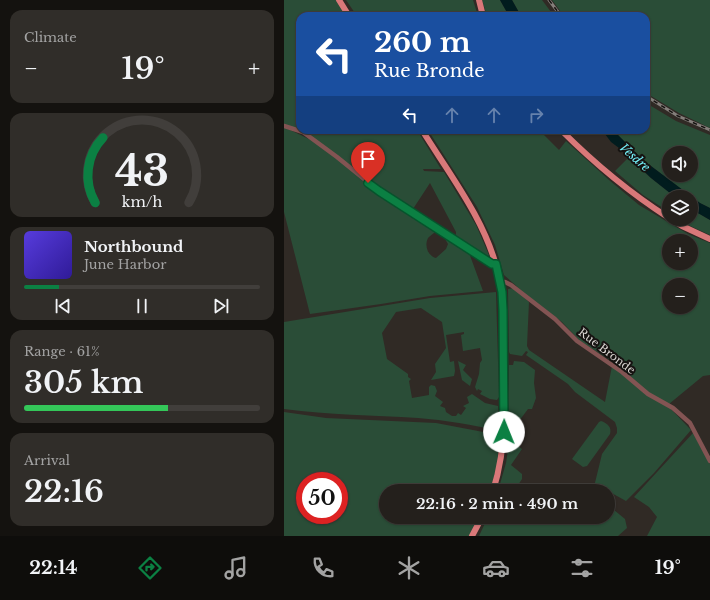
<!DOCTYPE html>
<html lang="en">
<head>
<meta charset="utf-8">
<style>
  body { margin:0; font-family:"Libre Baskerville",serif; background:#302d29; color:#f1f3f6; height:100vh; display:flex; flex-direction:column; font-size:15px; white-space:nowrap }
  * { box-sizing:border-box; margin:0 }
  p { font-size:13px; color:#a3a3a3 }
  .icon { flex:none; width:22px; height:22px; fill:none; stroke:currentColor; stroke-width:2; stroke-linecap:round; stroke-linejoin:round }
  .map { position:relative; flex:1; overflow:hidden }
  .side { display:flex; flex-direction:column; gap:10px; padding:10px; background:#14120f; width:284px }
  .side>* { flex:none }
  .hud { position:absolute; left:12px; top:12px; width:354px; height:122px; border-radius:12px; box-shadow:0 1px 3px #0004,0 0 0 1px #413e3b; background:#1a4fa0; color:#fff; overflow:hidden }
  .tools { position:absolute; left:378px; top:146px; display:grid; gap:8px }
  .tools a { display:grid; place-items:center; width:36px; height:36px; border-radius:50%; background:#24201c; box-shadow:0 1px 3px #0004,0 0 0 1px #413e3b; font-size:20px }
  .speed { position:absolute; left:12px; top:472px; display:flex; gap:8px; font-size:20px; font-weight:700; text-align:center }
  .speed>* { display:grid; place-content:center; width:52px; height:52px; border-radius:50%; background:#24201c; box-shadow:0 1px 3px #0004,0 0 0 1px #413e3b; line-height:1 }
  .speed .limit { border:6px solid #d22; background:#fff; color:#111 }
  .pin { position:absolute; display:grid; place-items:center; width:34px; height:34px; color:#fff; margin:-41px -17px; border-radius:50% 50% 50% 0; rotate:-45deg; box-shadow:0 0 4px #0007 }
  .pin .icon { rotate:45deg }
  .me { position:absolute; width:44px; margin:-22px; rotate:1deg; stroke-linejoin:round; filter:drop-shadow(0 0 3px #0008) }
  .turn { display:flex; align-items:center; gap:14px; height:84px; padding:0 12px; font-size:18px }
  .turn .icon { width:52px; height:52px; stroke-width:2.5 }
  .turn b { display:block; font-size:28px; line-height:34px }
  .lanes { display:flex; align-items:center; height:38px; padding:0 12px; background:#0003; justify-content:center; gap:20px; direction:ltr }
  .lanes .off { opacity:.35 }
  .big { font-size:30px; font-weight:600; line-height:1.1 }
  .side .card { flex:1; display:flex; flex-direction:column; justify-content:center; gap:6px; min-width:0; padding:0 14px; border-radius:12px; background:#302d29 }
  .side .dial { align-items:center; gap:0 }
  .dial svg { height:104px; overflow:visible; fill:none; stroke:#413e3b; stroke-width:7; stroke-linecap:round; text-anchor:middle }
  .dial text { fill:#f1f3f6; stroke:none }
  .song { display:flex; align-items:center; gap:12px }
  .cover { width:48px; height:48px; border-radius:6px; background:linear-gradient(135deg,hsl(250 70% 55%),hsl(250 70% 35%)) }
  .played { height:4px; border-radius:2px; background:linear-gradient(90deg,#0b8043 15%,#413e3b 15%) }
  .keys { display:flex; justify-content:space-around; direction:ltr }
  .heat { display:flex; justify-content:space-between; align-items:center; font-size:22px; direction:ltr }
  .charge { height:6px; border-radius:3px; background:linear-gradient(90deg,#34c759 61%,#413e3b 0) }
  .trip { position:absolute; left:95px; top:484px; width:236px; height:40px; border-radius:20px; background:#24201c; box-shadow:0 1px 3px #0004,0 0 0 1px #413e3b; font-weight:600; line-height:40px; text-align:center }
  .tabs { display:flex; height:64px; justify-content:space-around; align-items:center; background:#0e0d0b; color:#a3a3a3 }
  .tabs .icon { width:28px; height:28px }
  .tabs .current { color:#0b8043 }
  .tabs b { font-size:18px; color:#f1f3f6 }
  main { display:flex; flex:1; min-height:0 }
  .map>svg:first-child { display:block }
</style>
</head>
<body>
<main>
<section class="side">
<div class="card"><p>Climate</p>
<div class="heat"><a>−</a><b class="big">19°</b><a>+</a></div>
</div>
<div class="card dial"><svg viewBox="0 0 100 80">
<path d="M14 69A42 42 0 1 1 86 69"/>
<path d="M14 69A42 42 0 0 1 20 19" stroke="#0b8043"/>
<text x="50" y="56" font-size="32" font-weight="700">43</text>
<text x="50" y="72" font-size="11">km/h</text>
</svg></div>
<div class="card">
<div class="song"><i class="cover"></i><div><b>Northbound</b><p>June Harbor</p></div></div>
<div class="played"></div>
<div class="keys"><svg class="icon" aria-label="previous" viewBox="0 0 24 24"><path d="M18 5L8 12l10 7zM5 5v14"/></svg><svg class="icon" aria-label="pause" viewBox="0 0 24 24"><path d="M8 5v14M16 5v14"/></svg><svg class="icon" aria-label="next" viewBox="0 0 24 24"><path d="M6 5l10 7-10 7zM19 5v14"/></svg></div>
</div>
<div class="card"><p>Range · 61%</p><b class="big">305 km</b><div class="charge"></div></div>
<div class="card"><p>Arrival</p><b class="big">22:16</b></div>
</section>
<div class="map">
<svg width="426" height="536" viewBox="0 0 426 536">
  <rect width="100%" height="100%" fill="#302a25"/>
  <g fill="#2a4d37" fill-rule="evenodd">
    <polygon points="0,0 53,0 63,16 16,16 16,130 0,124"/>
    <polygon points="62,0 189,0 194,16 73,16"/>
    <polygon points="198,0 216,0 225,16 203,16"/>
    <polygon points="228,0 258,0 270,16 237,16"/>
    <polygon points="268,0 426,0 426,128 395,113 362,93 362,16 280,16"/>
    <path d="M362 103 392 121 426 135V208L416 203 359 160 329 130H362ZM385 153H407V175H385Z"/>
    <path d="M0 127 31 142 117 208 152 231C150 233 146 236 144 238 140 246 144 256 152 258L162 249 164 244 161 239 163 237 184 250 199 291 146 296 97 304 26 314 0 212Z"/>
    <polygon points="16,130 133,130 157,169 139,169 140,171 160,172 192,225 205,255 203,258 184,245 172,240 172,232 146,183 127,212"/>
    <path d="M144 130H255L275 150 282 141 325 180 355 205 404 234 426 243V375L419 376 385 404 363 392 329 362 296 341 278 322 239 292 220 275 211 245 193 207ZM385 241H407V263H385ZM385 285H407V307H385Z"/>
    <polygon points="344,158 367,178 391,197 385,197 385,212 359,195 331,171"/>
    <polygon points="407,209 426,220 426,235 404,225 395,219 407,219"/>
    <polygon points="230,288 245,302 243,346 245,350 321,402 328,366 384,406 407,430 370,473 342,501 324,491 309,491 318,454 333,433 333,428 331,422 291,392 284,384 242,355 244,352 242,351 238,356 226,354 225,352 224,289"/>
    <path d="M212 292 215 397 213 400 206 399 196 394 198 391 194 389 193 391 191 387 195 374 196 363 198 360 196 348 179 351 177 335 180 334V332L162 335 166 362 170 361 171 371 170 376 147 380 152 372 151 364 162 348 158 322 137 308 112 312 98 333 103 359 124 374V377L127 379 125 381 128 398 145 395V387L147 385 151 386 153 391 151 396 159 402 156 406 161 408 162 412 168 416H172L174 413 177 415 182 408 179 406 185 403 183 397 188 394 201 403 214 406 216 431C189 425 161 420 134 418 89 415 45 415 0 409V322L146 298Z"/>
    <polygon points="174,361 182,365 179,370 188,379 186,386 178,380"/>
    <polygon points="230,361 240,362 251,370 250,383 252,398 248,409 244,409 232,425 233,429 229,437 232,440 230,443 238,449 227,465 238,474 238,479 230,491 214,491 222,463 225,443 225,365 229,365"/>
    <path d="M0 412 42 418 152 423 215 435 214 463 206 491H102V517H195L185 536H0ZM21 481H55V515H21Z"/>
    <path d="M317 421C323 423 328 427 326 434L303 466 299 467 288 459 315 422Z"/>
    <polygon points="409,433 426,464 426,536 363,536 373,517 365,507 350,497"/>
    <polygon points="324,505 341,519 343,528 334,536 195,536 204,517 249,517 258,522 266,523 276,517 324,517"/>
  </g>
  <g fill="#011c1e">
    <polygon points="216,0 228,0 237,16 225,16"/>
    <polygon points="318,130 329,130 359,160 416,203 426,208 426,220 407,209 407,197 391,197 367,178 339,151 327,142"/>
  </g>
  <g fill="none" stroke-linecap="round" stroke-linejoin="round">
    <g stroke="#835453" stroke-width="4.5">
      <polyline points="0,126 19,132 53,157 95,191 200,259 208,264 212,265"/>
      <polyline points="216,282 221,282 227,285 271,319 293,341 338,372 364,394 389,408 406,423 426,461"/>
    </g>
    <g stroke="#d97879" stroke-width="6">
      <polyline points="55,0 65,16"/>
      <polyline points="195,0 199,16"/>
      <path d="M138 130C166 175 202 221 214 273 217 286 218 298 219 310 220 369 227 435 209 491"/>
      <path d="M277 130C310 163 346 193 385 218"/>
      <polyline points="387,219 398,226 426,239"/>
      <polyline points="188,536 198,517"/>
    </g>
    <defs>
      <g id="rail">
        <polyline points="265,0 277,16"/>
        <polyline points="362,96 394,116 426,130"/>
      </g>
    </defs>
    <use href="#rail" stroke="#847f7b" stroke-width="3"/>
    <use href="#rail" stroke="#161311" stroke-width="1.5" stroke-dasharray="4.5" stroke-linecap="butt"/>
  </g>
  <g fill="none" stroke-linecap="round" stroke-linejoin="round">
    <defs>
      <polyline id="route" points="84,183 95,191 208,264 212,264 218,292 219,310 220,432"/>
    </defs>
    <use href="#route" stroke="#07532c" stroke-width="10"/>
    <use href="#route" stroke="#0b8043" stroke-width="7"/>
  </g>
  <g text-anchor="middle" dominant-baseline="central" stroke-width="4" stroke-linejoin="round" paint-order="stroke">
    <g font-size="11" fill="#d8d3d0" stroke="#161311">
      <text transform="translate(323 351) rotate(37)">Rue Bronde</text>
    </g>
    <g font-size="12" font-style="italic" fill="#74f2fb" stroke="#161311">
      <text transform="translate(351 157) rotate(41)">Vesdre</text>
    </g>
  </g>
</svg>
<div class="tools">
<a><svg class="icon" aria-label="sound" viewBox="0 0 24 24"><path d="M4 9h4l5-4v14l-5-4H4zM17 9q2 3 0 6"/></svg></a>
<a><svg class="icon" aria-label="layers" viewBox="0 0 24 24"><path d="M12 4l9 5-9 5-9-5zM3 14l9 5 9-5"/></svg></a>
<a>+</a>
<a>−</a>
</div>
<div class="speed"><div class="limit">50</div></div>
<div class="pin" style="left:84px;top:183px;background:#d93025"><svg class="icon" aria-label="arrive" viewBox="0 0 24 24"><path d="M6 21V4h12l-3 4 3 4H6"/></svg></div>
<svg class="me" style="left:220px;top:432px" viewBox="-20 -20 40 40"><circle r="19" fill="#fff"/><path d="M0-13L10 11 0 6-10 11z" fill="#0b8043"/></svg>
<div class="trip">22:16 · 2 min · 490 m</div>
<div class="hud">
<div class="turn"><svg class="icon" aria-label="left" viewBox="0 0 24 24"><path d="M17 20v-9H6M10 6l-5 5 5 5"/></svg><div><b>260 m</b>Rue Bronde</div></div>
<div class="lanes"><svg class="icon" aria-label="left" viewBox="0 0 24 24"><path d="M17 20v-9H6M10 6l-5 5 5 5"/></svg><svg class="icon off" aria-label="ahead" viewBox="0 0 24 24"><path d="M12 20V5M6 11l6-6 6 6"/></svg><svg class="icon off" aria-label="ahead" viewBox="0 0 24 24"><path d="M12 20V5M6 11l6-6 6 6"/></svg><svg class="icon off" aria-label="right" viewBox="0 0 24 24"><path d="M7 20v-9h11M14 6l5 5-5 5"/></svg></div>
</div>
</div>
</main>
<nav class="tabs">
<b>22:14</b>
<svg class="icon current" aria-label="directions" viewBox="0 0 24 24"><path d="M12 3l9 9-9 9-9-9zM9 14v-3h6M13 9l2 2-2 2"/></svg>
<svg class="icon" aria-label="music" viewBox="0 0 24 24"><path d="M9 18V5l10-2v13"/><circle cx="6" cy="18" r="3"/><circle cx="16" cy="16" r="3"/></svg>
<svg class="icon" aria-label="phone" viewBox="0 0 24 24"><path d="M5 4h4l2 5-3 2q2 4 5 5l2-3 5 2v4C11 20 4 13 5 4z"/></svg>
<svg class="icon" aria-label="climate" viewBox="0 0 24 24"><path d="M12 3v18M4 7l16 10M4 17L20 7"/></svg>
<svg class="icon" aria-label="car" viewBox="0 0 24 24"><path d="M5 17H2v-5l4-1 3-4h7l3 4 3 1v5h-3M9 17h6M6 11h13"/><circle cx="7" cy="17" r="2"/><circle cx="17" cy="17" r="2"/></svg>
<svg class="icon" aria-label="filters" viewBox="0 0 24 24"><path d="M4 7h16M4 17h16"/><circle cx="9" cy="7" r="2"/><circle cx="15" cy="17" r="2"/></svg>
<b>19°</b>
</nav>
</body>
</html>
